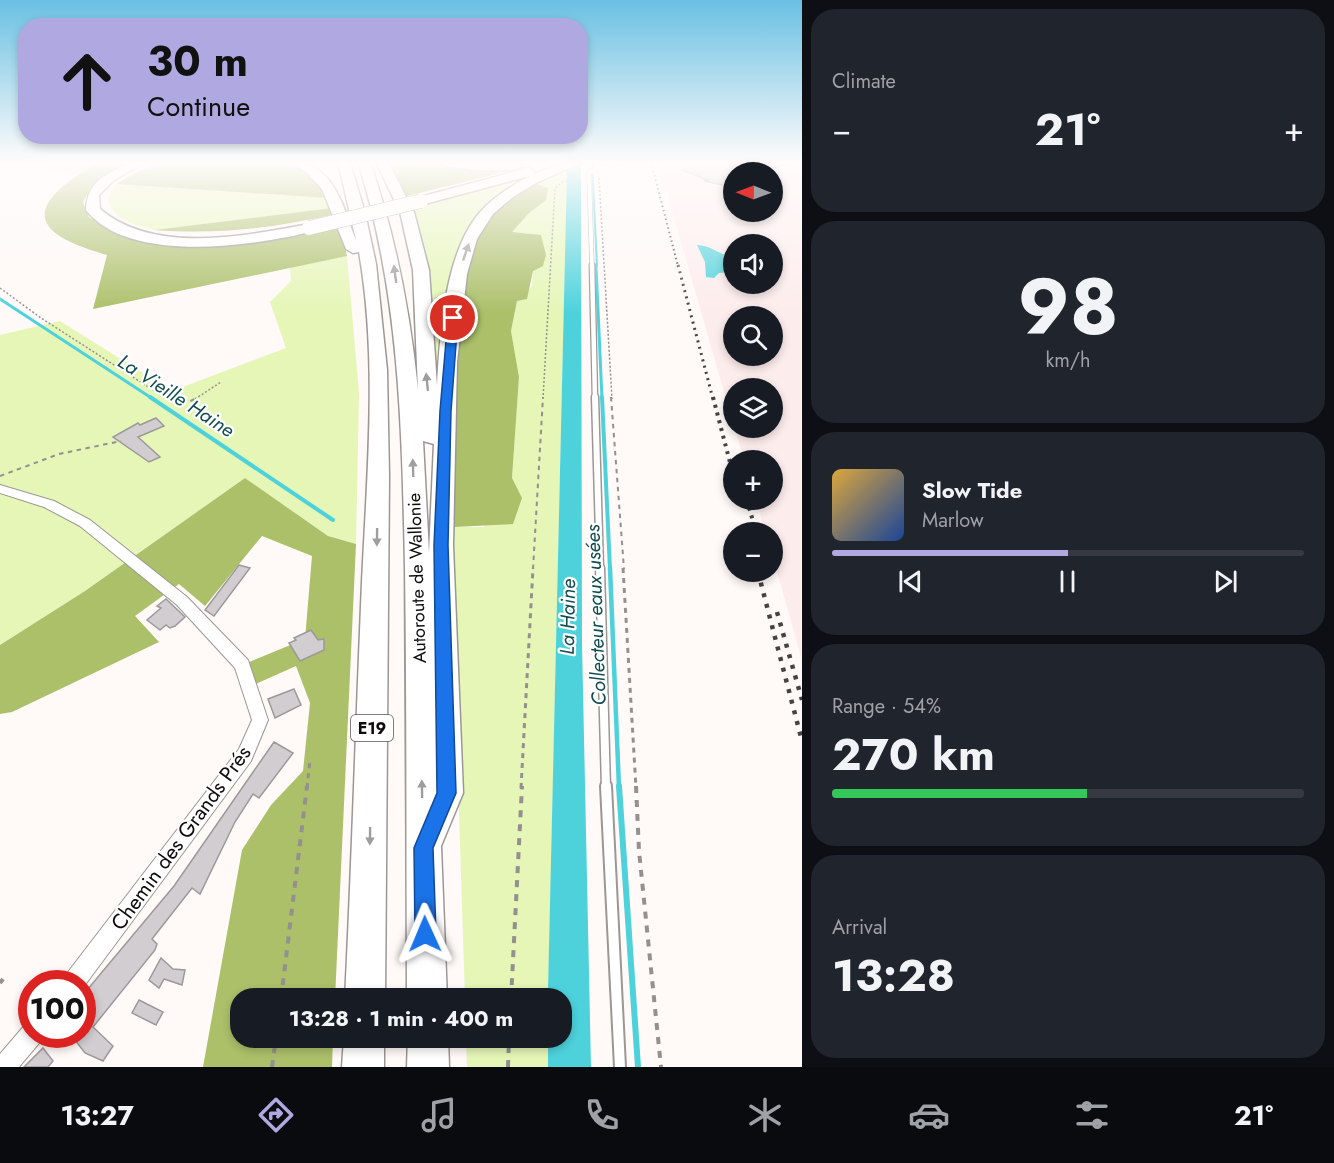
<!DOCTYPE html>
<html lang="en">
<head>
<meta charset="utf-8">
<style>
  body { margin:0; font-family:Jost,sans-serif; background:#20242c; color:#f1f3f6; height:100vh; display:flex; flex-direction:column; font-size:22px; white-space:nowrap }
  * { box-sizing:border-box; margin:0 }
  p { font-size:20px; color:#9ea1a6 }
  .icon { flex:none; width:33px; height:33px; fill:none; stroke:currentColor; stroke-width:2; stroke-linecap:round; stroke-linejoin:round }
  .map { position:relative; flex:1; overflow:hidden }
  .sheet { display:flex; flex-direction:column; gap:9px; padding:9px; background:#0d0f14; width:532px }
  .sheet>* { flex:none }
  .top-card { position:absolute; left:18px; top:18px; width:570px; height:126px; border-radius:24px; box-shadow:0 3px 9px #0003; background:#b0a8e0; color:#111; overflow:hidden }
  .needle { width:39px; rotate:271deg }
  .buttons { position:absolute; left:723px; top:162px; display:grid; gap:12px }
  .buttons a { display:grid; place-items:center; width:60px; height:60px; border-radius:50%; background:#171b24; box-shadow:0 3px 9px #0003; font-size:30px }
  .speed { position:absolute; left:18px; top:970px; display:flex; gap:12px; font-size:30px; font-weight:700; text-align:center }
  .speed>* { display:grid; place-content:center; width:78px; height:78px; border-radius:50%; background:#171b24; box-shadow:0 3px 9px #0003; line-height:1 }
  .speed .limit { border:9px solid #d22; background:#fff; color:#111 }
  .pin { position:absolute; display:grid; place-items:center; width:51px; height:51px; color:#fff; margin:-26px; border:3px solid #fff; border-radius:50%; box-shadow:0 2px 6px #0007 }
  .me { position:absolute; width:66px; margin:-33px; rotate:359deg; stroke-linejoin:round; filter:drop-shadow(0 0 4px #0008) }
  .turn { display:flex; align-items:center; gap:21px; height:126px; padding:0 30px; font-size:27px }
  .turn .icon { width:78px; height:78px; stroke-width:2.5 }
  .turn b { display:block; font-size:42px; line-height:51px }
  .big { font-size:45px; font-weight:700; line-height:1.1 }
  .sheet .tile { flex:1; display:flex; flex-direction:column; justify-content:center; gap:9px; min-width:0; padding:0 21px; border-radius:24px; background:#20242c }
  .sheet .dial { align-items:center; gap:0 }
  .dial b { font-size:78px; line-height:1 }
  .song { display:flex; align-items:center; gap:18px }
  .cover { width:72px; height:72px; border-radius:9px; background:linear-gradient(135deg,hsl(40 70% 55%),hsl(220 70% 35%)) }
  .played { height:6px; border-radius:3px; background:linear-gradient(90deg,#b0a8e0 50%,#363941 50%) }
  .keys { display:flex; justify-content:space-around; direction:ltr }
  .heat { display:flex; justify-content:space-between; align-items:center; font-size:33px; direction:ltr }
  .charge { height:9px; border-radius:4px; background:linear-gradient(90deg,#34c759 54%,#363941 0) }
  .trip { position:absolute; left:230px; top:988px; width:342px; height:60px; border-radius:24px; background:#171b24; box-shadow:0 3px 9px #0003; font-weight:700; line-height:60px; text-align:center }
  .menu { display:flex; height:96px; justify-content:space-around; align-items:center; background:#090b0e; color:#9ea1a6 }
  .menu .icon { width:42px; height:42px }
  .menu .selected { color:#b0a8e0 }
  .menu b { font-size:27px; color:#f1f3f6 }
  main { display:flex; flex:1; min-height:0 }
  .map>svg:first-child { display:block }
</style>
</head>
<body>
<main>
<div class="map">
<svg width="802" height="1067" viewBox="0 0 802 1067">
  <rect width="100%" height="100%" fill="#fff9f7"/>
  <path fill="#fdecec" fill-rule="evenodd" d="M658 162H801V657L773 557 772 532H765L756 500H772V460H744L735 428H772V388H734L733 423ZM734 172H772V212H734ZM734 244H772V284H734ZM734 316H772V356H734Z"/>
  <g fill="#e5f6b7">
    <polygon points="54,162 133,162 127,165 99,165 79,175 46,169"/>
    <polygon points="567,169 548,999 465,999 454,655 454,527 484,527 512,478 519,377 511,331 517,301 532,286 533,271 528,233 511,233 529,213 546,200 534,183"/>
    <polygon points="524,177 529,178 483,210 440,394 434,394 430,282 423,240 412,207"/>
    <path d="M116 184 328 198 332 208 154 230C136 225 111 220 108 198Z"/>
    <polygon points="347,256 359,393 356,544 328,536 245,478 85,591 0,645 0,335 60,321 172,391 286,348 270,302 291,281 290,267"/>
    <polygon points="466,1038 548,1038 548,1067 467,1067"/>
  </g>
  <g fill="#acc06a">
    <path d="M109 162 127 165 93 185 83 202 89 217 108 229 182 244 340 226 347 256 93 309 107 255C75 245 16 228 61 188 75 176 91 166 109 162Z"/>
    <polygon points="163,162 289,162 319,181 328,198 116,184 137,172"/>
    <polygon points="389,162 525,167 407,196"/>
    <path d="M534 183 548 188 546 200 529 213 512 232 541 235 546 255 543 266 533 271 527 299 517 301 511 331 519 377 512 478 522 498 513 524 454 527C456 458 455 389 461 321 463 292 465 261 479 236 492 211 511 197 534 183Z"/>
    <path d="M332 208 336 214C274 228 217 235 154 230Z"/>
    <polygon points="245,478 328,536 356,544 335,999 240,999 240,1038 333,1038 332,1067 203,1067 242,850 271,805 303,771 310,703 296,666 251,686 242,665 305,639 312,556 262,536 205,606 179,584 135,616 159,642 12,712 0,714 0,645 85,591"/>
  </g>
  <g fill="#4dd2dc">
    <polygon points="581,165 582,643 591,1067 548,1067 548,1038 561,1038 561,999 548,999 548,990 567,169"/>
    <path d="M697 245C712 245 719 256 733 256V272L719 273 714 278 706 277 705 262Z"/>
  </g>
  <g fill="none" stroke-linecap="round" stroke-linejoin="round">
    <polyline stroke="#4dd2dc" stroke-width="2" points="592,162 597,266"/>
    <g stroke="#4dd2dc" stroke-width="3">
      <polyline points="596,265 602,399"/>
      <polyline points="0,299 153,399"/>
    </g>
    <g stroke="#4dd2dc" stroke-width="4">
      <polyline points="150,397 333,520"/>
      <polyline points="602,397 610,569"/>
    </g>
    <polyline stroke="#4dd2dc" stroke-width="4.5" points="610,568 619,788"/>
    <polyline stroke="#4dd2dc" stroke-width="6" points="619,786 638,1067"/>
  </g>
  <g fill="#d2cdd0" stroke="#9d989b" stroke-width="1.5">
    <polygon points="706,162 785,162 786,164 761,172 734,172 734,182 723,185 704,181 708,180 682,170"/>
    <polygon points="156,418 164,426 138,437 160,457 149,462 113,437 138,423 140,425"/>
    <polygon points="239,565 250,568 214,616 205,610"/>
    <polygon points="166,599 185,617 175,626 170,628 166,625 160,630 147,620 161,608 157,606"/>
    <polygon points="311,630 318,640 324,639 324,650 300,661 289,643 296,640 294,638"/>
    <polygon points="294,689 301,705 275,718 268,699"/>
    <polygon points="274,742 293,753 259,798 253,794 235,822 200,894 192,888 152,939 157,944 155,950 93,1027 113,1046 103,1061 85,1053 71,1035 82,1035 82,996 174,886"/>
    <polygon points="161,958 173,969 185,970 182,985 164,979 159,988 149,980"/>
    <polygon points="139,1000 163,1012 156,1025 132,1013"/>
    <polygon points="43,1048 53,1061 48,1067 24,1067"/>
  </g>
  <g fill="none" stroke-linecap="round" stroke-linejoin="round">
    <defs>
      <polyline id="service-far4" points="592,266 589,172 619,162"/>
      <polyline id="service-far3" points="592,265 595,399"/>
      <polyline id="service-far2" points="595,397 600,569"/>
      <polyline id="service-far1" points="600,568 606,788"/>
      <polyline id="service" points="606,786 620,1067"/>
      <g id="minor">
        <polygon points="0,485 54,501 90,520 187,597 248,660 268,720 251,761 82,989 82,984 62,984 65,976 239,749 252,720 235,668 177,605 80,526 44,507 0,493"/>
        <polygon points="32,1023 32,1035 43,1035 40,1042 19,1067 0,1067 0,1054 24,1026"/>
      </g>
      <g id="motorway">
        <path d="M130 162H145L113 181 99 195 100 209C155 255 244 236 309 224L316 228 314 231C255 246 129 265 86 210 87 181 106 175 130 162Z"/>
        <path d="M291 162C334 162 343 207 356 240L338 162H350L365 213 376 264 387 370 389 476 385 999H345C352 860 356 721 362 582 367 473 378 360 359 252L353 253 346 249 322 189 306 172Z"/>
        <path d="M358 162H370C396 237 410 311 418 390L413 270 400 212 376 162H388L414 212 429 270 437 386C440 333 445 245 485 207 496 196 509 188 522 180 541 170 562 162 583 162L536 183 513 197 493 214 477 239 467 274 457 362 453 545 463 793 441 846 447 999H407C406 855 407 711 405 567 402 430 400 294 358 162ZM423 441 434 444 429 553Z"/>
        <path d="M439 162H516L522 166C513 174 449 170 439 162Z"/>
        <polygon points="529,168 535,172 533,175 421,205 414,201 416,198"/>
        <polygon points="344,1038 384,1038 384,1067 342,1067"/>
        <polygon points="408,1038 448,1038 449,1067 407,1067"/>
      </g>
    </defs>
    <use href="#service-far4" stroke="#9c9795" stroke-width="5"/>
    <use href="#service-far3" stroke="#9c9795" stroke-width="7"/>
    <use href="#service-far2" stroke="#9c9795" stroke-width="9"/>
    <use href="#service-far1" stroke="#9c9795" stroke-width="11"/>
    <use href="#service" stroke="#9c9795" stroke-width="14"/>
    <use href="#minor" stroke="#9c9795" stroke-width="2"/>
    <use href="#motorway" stroke="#9c9795" stroke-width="3"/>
    <g stroke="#94908f" stroke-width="1.5" stroke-dasharray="2 2" stroke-linecap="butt">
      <polyline points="599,178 612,399"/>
      <polyline points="0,288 41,318 167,399"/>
      <polyline points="195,399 221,382"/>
      <polyline points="543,399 555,188 564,181 581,182"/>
    </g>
    <g stroke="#94908f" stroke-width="2" stroke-dasharray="4.5 4.5" stroke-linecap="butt">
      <path d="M165 397C177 405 185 405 198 397"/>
      <polyline points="611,397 624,569"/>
      <polyline points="0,476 59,454 121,441"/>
      <polyline points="533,569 543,397"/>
    </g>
    <g stroke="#94908f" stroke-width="3" stroke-dasharray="5 5" stroke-linecap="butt">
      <polyline points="623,568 636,788"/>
      <polyline points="307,788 310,760"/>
      <polyline points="521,788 533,568"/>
    </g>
    <g stroke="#94908f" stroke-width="4" stroke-dasharray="7 7" stroke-linecap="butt">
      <polyline points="636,786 639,851 661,1067"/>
      <polyline points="0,983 3,979"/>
      <polyline points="281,999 307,786"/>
      <polyline points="511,999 522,786"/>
      <polyline points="272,1067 276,1038"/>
      <polyline points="508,1067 509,1038"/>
    </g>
    <use href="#service-far4" stroke="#fff" stroke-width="4"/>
    <use href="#service-far3" stroke="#fff" stroke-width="4.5"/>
    <use href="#service-far2" stroke="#fff" stroke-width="6"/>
    <use href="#service-far1" stroke="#fff" stroke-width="8"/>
    <use href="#service" stroke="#fff" stroke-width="10"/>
    <use href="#minor" fill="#fff" fill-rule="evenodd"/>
    <use href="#motorway" fill="#fff" fill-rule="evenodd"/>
    <polyline stroke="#454341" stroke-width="2" stroke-dasharray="1.5 3" stroke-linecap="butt" points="651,162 678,266"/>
    <polyline stroke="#454341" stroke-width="3" stroke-dasharray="2 4.5" stroke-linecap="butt" points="678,265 713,399"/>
    <g stroke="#454341" stroke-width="4" stroke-dasharray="3 5" stroke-linecap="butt">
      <polyline points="713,397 734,478"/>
      <polyline points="747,500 756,532"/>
    </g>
    <g stroke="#454341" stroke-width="4.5" stroke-dasharray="4 7" stroke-linecap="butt">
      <polyline points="758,572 802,741"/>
      <polyline points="777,612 802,700"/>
    </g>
    <defs>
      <polyline id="motorway-bridge" points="309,228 421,201"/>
    </defs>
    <use href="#motorway-bridge" stroke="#9c9795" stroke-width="15" stroke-linecap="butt"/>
    <use href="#motorway-bridge" stroke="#fff" stroke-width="14"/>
  </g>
  <defs><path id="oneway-solid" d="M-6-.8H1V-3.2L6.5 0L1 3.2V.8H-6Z" transform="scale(1.5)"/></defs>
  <g fill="#9f9e9e">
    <use href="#oneway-solid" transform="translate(466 252) rotate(-71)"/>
    <use href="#oneway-solid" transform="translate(395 274) rotate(-98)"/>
    <use href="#oneway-solid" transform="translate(427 382) rotate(-96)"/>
    <use href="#oneway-solid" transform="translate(413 468) rotate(-92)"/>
    <use href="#oneway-solid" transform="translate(377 537) rotate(91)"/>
    <use href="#oneway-solid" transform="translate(422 789) rotate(-91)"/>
    <use href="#oneway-solid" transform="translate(370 836) rotate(91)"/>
  </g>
  <linearGradient id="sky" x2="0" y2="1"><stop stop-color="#6ac0e3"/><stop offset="0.52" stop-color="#fffcfb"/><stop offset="1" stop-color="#fffcfb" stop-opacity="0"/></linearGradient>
  <rect width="802" height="312" fill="url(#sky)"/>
  <polygon fill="#1a73e8" stroke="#114b97" stroke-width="1.5" points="453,315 458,318 451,411 448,545 456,793 433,848 436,934 433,942 425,945 418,942 415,934 414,848 437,793 434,545 440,411 448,318"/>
  <g text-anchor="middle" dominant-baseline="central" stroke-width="4.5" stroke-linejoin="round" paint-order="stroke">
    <rect fill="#fff" stroke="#565655" stroke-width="1.5" x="351" y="715" width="42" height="26" rx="4.5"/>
    <g font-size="16" font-weight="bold" fill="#0e0d0c">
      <text x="372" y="728">E19</text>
    </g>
    <g font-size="18" fill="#0e0d0c" stroke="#fff">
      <text transform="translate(417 578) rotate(-92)">Autoroute de Wallonie</text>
    </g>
    <g font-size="20" font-style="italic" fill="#114c50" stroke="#fff">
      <text transform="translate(176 396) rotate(33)">La Vieille Haine</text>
      <text transform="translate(596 615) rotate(-92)">Collecteur eaux usées</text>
      <text transform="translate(568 617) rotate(-89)">La Haine</text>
    </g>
    <g font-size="21" fill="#0e0d0c" stroke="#fff">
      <text transform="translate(181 838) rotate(-54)">Chemin des Grands Prés</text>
    </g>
  </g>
</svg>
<div class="buttons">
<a><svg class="needle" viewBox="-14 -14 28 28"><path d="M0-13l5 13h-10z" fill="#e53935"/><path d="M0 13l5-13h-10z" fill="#9ea1a6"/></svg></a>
<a><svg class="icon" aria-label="sound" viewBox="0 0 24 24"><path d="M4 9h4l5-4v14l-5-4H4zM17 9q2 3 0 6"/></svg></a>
<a><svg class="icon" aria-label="search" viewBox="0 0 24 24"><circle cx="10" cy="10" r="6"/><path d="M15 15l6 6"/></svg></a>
<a><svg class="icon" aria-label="layers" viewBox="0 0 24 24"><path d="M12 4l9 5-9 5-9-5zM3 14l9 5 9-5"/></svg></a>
<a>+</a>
<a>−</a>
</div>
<div class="speed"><div class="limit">100</div></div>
<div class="pin" style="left:453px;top:318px;background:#d93025"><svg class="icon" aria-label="arrive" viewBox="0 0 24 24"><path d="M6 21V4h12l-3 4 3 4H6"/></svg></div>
<svg class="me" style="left:425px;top:934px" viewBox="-20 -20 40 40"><path d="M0-17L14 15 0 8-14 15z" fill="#1a73e8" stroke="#fff" stroke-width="4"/></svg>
<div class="trip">13:28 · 1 min · 400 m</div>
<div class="top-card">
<div class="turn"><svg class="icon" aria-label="ahead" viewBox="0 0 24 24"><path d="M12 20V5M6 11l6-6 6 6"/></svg><div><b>30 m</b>Continue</div></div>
</div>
</div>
<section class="sheet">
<div class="tile"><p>Climate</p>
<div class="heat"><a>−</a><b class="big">21°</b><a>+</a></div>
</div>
<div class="tile dial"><b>98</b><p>km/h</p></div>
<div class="tile">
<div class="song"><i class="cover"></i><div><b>Slow Tide</b><p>Marlow</p></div></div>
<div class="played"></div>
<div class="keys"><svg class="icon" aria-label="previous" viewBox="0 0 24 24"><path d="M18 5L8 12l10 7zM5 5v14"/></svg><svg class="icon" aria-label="pause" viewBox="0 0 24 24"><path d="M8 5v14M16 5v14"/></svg><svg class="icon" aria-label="next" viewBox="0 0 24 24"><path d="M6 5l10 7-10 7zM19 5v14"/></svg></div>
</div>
<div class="tile"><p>Range · 54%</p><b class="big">270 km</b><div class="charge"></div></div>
<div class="tile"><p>Arrival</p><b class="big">13:28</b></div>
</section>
</main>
<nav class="menu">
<b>13:27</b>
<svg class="icon selected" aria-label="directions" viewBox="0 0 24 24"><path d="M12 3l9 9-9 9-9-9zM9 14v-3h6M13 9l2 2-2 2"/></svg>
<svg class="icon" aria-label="music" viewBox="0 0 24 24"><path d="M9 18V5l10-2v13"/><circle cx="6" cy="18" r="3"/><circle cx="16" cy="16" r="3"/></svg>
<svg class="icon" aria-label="phone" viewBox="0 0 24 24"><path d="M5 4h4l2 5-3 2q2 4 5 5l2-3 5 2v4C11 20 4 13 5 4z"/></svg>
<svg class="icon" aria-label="climate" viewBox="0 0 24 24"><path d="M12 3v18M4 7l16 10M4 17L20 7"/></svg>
<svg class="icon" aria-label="car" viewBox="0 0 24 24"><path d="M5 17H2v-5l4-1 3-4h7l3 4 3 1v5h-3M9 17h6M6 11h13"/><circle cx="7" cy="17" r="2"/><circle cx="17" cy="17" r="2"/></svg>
<svg class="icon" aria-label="filters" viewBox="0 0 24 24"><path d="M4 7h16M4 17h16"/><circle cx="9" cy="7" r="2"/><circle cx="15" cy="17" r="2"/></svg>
<b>21°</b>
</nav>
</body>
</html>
